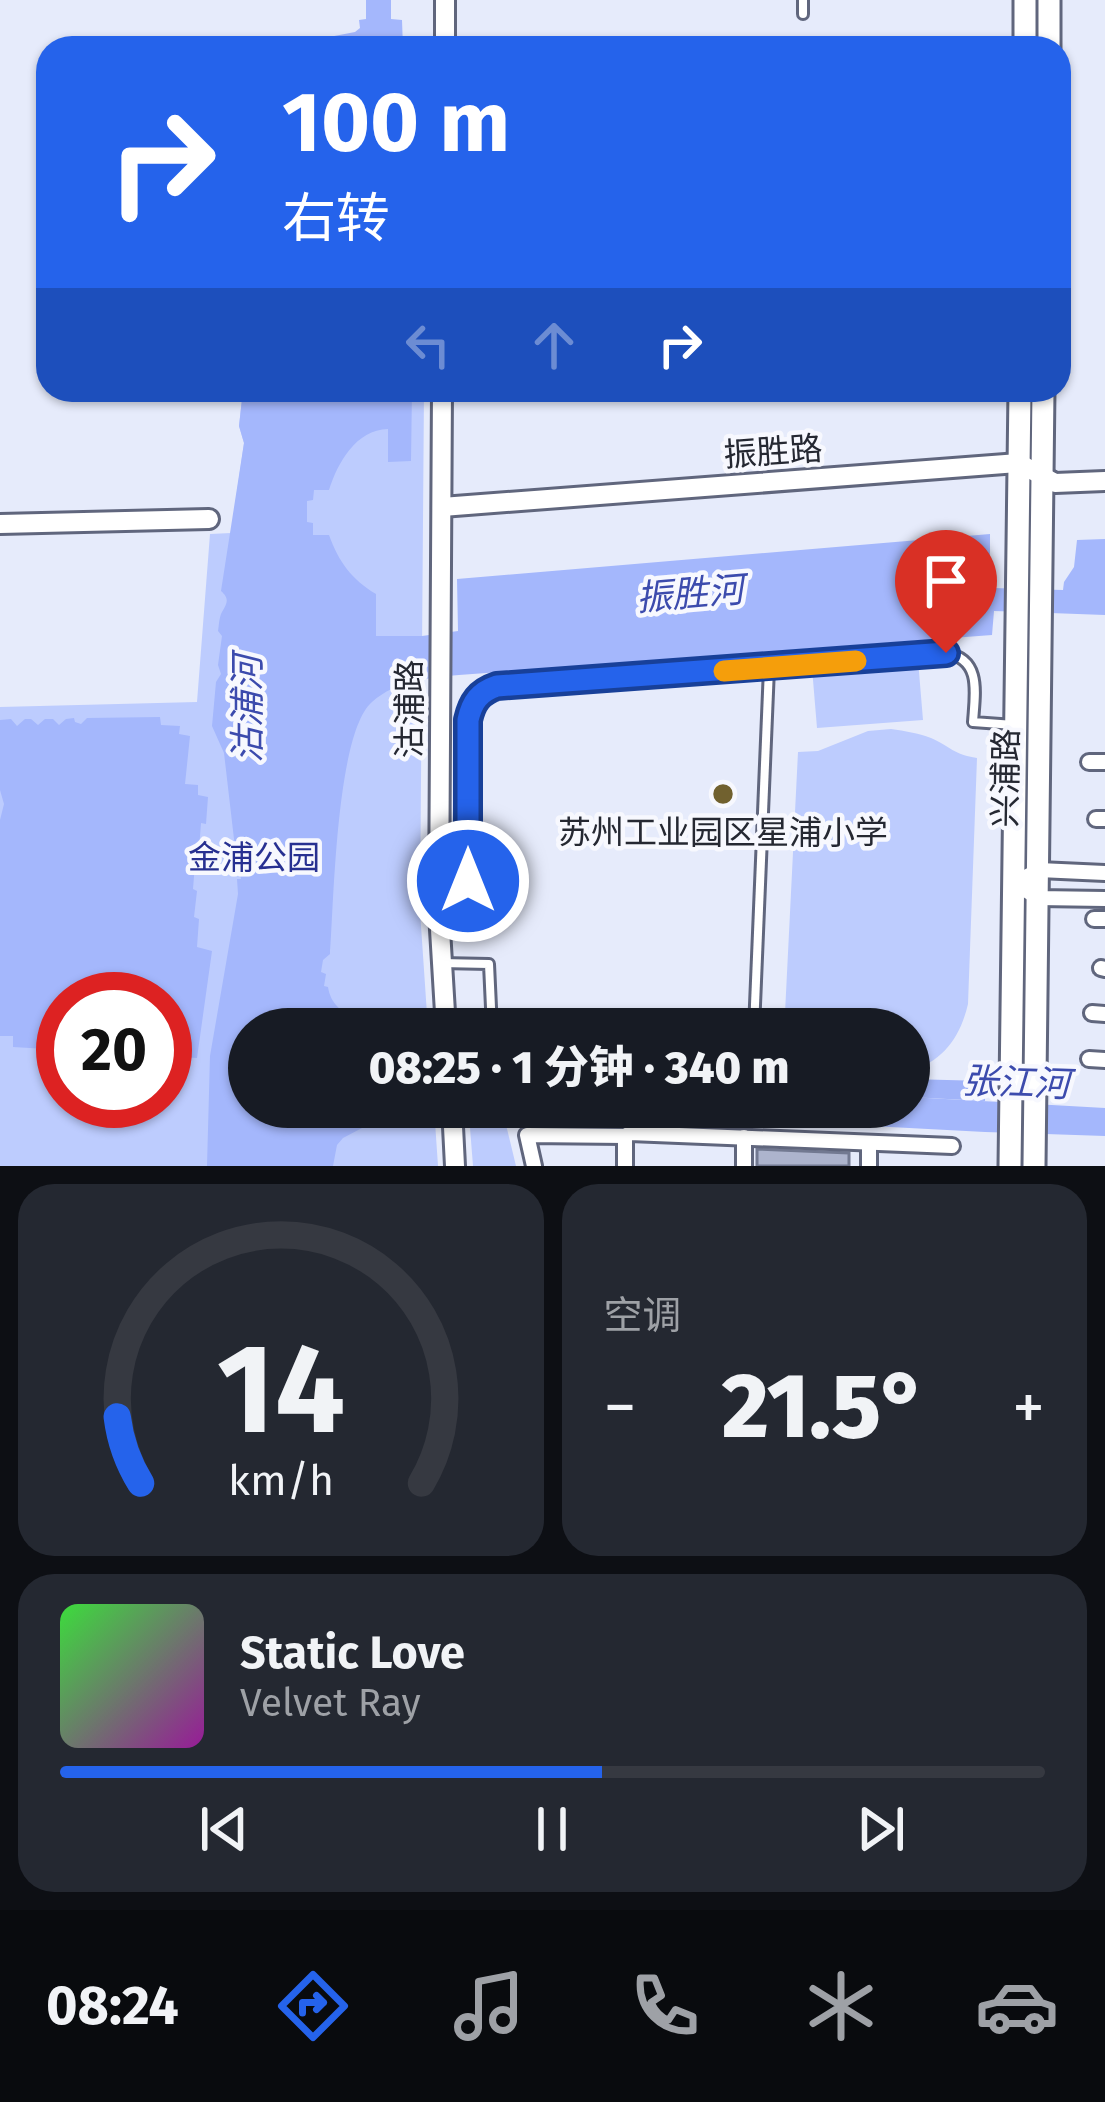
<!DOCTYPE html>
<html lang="zh">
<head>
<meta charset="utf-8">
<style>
  body { margin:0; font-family:"Fira Sans","Noto Sans SC",sans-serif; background:#242831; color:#f1f3f6; height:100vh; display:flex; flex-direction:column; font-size:45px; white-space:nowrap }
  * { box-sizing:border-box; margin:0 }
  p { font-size:39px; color:#9ea1a6 }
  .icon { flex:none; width:66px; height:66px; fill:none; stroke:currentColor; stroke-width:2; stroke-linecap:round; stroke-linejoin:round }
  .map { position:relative; height:1166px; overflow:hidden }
  .side { display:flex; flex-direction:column; gap:18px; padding:18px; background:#0d0f14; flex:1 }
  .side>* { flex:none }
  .banner { position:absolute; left:36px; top:36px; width:1035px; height:366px; border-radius:36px; box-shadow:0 3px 9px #0004; background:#2563eb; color:#fff; overflow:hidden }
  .speed { position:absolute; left:36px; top:972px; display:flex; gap:24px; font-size:60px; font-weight:700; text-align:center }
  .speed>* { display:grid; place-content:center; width:156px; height:156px; border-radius:50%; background:#171b24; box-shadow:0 3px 9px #0004; line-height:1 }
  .speed .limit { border:18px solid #d22; background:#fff; color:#111 }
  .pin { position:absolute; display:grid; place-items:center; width:102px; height:102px; color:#fff; margin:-123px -51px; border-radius:50% 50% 50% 0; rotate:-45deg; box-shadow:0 0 12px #0007 }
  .pin .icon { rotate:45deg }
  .me { position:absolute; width:132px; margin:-66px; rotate:0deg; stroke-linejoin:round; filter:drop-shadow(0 0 9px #0008) }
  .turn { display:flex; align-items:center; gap:42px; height:252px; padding:0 48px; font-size:54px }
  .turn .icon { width:156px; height:156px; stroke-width:2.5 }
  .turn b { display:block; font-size:84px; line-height:102px }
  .lanes { display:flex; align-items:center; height:114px; padding:0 48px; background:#0003; justify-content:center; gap:60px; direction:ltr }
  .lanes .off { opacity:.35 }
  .big { font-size:90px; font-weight:800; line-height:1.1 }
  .side .card { flex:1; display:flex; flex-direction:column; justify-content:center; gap:18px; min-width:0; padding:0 42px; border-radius:36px; background:#242831 }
  .side .dial { align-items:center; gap:0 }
  .dial svg { height:312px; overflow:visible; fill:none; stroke:#363941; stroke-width:7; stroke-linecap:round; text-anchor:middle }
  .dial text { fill:#f1f3f6; stroke:none }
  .song { display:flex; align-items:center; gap:36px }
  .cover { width:144px; height:144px; border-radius:18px; background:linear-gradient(135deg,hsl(120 70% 55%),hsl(300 70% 35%)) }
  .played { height:12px; border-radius:6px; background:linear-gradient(90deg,#2563eb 55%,#363941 55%) }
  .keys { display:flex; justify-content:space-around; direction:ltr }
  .heat { display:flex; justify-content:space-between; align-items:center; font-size:66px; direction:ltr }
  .side .tiles { flex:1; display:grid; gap:18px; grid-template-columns:1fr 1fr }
  .card:last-child { grid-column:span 2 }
  .trip { position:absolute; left:228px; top:1008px; width:702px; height:120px; border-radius:60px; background:#171b24; box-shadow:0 3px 9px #0004; font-weight:800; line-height:120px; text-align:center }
  .tab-bar { display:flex; height:192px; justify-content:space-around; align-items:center; background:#090b0e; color:#9ea1a6 }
  .tab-bar .icon { width:84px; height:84px }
  .tab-bar .current { color:#2563eb }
  .tab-bar b { font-size:54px; color:#f1f3f6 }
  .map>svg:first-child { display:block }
</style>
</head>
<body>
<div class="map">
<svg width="1105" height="1166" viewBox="0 0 1105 1166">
  <rect width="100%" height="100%" fill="#e6ebfb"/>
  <g fill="#bdccfe" fill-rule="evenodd">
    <path d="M243 390H424L420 911 428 1029H249V1107H434L438 1166H0V707L197 702 210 534 231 533 244 443 239 426ZM63 999H165V1101H63Z"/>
    <polygon points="918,660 923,720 817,728 812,668"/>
    <path d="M891 729C905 731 918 733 931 738 949 746 955 755 977 758L968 1004C960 1038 943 1061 909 1072V1029H804L797 1015 785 1013 798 752 818 751 868 731Z"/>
    <polygon points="502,1108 516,1166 473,1166 469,1115 483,1118"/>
  </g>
  <polygon fill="#a1b4f9" points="909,1079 985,1081 985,1101 909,1097"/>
  <g fill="#a4b7fc">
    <polygon points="366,0 391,0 391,19 402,20 403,48 290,48 298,43 355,32 360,28 359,20 366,19"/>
    <path d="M243 390H412L411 461 388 462V429C356 430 338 462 329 490H314L313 500 307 501V522L313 523V535H329C339 562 351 579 376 594V636H422L458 631 457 579 990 534V571L994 588 1063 590 1064 582 1074 567 1077 540 1105 539V615L994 611 992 635 459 675C428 678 397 680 372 702 336 733 334 903 330 954L323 960 321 972 326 974 324 986 328 987C333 1020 372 1022 399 1029H249V1107H909V1097L1105 1108V1136L985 1132 507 1107 482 1118 415 1115 362 1128 343 1138 337 1145 333 1166H207L210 1056 238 894 237 879H241L234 839 224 753 212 726 216 682 221 674 218 665 222 636 218 631C219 626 219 617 222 612 227 603 230 599 221 591L244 443 239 426Z"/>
    <polygon points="160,717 161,725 180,726 179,734 190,736 185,784 198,785 198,795 208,797 206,824 201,823 199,850 196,851 193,889 197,891 194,917 199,919 197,947 212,951 197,1058 165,1056 165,999 63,999 63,1050 13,1047 13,1036 0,1036 0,820 4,804 0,790 0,720 11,719 17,726 25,719 31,719 38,725 45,719 53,719 59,725 66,719 74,718 75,722 81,724 87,718"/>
  </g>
  <polygon fill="#adb4cd" stroke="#727991" stroke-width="3" points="757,1149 849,1153 849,1166 757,1166"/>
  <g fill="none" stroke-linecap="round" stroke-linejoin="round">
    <defs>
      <g id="service">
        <polyline points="803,14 803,0"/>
        <path d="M468 881V720C472 702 480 692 497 686L946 653C982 659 975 693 973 722L1014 725"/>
        <polyline points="441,963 489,964 492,1029"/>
        <polyline points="754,1029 769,668"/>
      </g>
      <g id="minor">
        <polyline points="1089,762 1105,762"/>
        <polyline points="1096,819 1105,819"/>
        <polyline points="1105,873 1039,870 1014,883 1038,898 1105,899"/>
        <polyline points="1094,919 1105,919"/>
        <polyline points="1101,968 1105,969"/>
        <polyline points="1092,1013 1105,1014"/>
        <polyline points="1089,1059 1105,1060"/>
        <polyline points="744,1137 744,1166"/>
        <polyline points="869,1144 869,1166"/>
        <polyline points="534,1166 527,1135 625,1136 630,1133 952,1146"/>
        <polyline points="625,1166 625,1136"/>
      </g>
      <g id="tertiary">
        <polyline points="445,48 445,0"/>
        <polyline points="442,390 439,913 446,1029"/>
        <polyline points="442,507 1019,463 1055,483 1105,481"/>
        <polyline points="0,524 209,519"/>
        <polyline points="452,1107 455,1166"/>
      </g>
      <g id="secondary">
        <polyline points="1025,0 1025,48"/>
        <polyline points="1049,0 1049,48"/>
        <polyline points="1010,1166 1020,390"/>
        <polyline points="1034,1166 1043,390"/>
      </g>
    </defs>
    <use href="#service" stroke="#60667d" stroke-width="14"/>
    <use href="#minor" stroke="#60667d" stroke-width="20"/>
    <use href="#tertiary" stroke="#60667d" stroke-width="24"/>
    <use href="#secondary" stroke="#60667d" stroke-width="27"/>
    <use href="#service" stroke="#fff" stroke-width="8"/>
    <use href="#minor" stroke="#fff" stroke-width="14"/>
    <use href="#tertiary" stroke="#fff" stroke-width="18"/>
    <use href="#secondary" stroke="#fff" stroke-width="21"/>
  </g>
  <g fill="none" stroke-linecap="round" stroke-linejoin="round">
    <defs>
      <path id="route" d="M468 881V720C472 702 479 692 497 686L946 653"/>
    </defs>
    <use href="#route" stroke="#184099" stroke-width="30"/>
    <use href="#route" stroke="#2563eb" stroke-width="21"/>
    <polyline stroke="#f59e0b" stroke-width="21" points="724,671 856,661"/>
  </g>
  <circle fill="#71612f" stroke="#f7f8fe" stroke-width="4.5" cx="723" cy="794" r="12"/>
  <g text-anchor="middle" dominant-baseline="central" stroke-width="9" stroke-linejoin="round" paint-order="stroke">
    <g font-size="33" fill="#252832" stroke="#f7f8fe">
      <text transform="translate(773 452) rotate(-4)">振胜路</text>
      <text transform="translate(410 709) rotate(-90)">沽浦路</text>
      <text transform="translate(1006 778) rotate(-89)">兴浦路</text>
    </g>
    <g font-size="33" fill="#252832" stroke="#f7f8fe">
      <text x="723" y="833">苏州工业园区星浦小学</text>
    </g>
    <g font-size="33" fill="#273091" stroke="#f7f8fe">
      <text x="254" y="858">金浦公园</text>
    </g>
    <g font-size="36" font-style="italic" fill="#3c4bad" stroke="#f7f8fe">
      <text transform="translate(690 594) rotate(-5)">振胜河</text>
      <text transform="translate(248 709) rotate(-90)">沽浦河</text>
      <text transform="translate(1016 1083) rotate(2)">张江河</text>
    </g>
  </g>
</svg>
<div class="speed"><div class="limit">20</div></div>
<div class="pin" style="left:946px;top:653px;background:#d93025"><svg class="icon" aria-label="arrive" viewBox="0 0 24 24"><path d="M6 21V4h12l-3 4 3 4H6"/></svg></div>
<svg class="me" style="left:468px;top:881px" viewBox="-20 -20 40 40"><circle r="17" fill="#2563eb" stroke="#fff" stroke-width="3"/><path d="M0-11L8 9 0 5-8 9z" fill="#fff"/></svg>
<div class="trip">08:25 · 1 分钟 · 340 m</div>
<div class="banner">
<div class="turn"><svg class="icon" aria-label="right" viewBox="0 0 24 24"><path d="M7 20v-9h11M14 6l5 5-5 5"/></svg><div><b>100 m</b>右转</div></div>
<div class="lanes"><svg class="icon off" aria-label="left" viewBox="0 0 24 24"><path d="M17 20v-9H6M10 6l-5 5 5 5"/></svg><svg class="icon off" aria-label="ahead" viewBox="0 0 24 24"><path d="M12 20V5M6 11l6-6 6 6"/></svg><svg class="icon" aria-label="right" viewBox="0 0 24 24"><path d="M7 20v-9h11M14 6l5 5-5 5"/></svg></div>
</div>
</div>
<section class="side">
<div class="tiles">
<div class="card dial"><svg viewBox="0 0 100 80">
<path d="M14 69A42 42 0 1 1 86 69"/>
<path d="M14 69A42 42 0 0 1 8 52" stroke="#2563eb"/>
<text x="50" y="56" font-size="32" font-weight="700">14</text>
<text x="50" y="72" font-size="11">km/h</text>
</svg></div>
<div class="card"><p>空调</p>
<div class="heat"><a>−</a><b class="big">21.5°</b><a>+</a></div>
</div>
<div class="card">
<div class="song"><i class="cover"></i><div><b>Static Love</b><p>Velvet Ray</p></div></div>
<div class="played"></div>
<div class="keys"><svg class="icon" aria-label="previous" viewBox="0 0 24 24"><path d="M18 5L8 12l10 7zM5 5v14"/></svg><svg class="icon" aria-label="pause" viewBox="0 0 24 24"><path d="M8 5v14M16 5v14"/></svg><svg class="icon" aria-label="next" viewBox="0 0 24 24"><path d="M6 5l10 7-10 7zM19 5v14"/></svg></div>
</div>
</div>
</section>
<nav class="tab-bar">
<b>08:24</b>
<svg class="icon current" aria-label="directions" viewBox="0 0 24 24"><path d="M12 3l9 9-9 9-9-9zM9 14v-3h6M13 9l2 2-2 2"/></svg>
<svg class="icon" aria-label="music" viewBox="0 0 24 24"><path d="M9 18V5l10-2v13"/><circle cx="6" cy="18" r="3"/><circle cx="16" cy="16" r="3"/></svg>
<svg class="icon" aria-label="phone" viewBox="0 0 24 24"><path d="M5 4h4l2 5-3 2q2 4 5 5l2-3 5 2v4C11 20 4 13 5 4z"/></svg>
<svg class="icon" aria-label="climate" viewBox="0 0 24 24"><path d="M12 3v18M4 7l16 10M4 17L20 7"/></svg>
<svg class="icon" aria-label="car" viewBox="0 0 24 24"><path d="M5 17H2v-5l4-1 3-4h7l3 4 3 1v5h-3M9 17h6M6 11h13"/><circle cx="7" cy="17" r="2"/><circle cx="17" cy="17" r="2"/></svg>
</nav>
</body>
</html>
